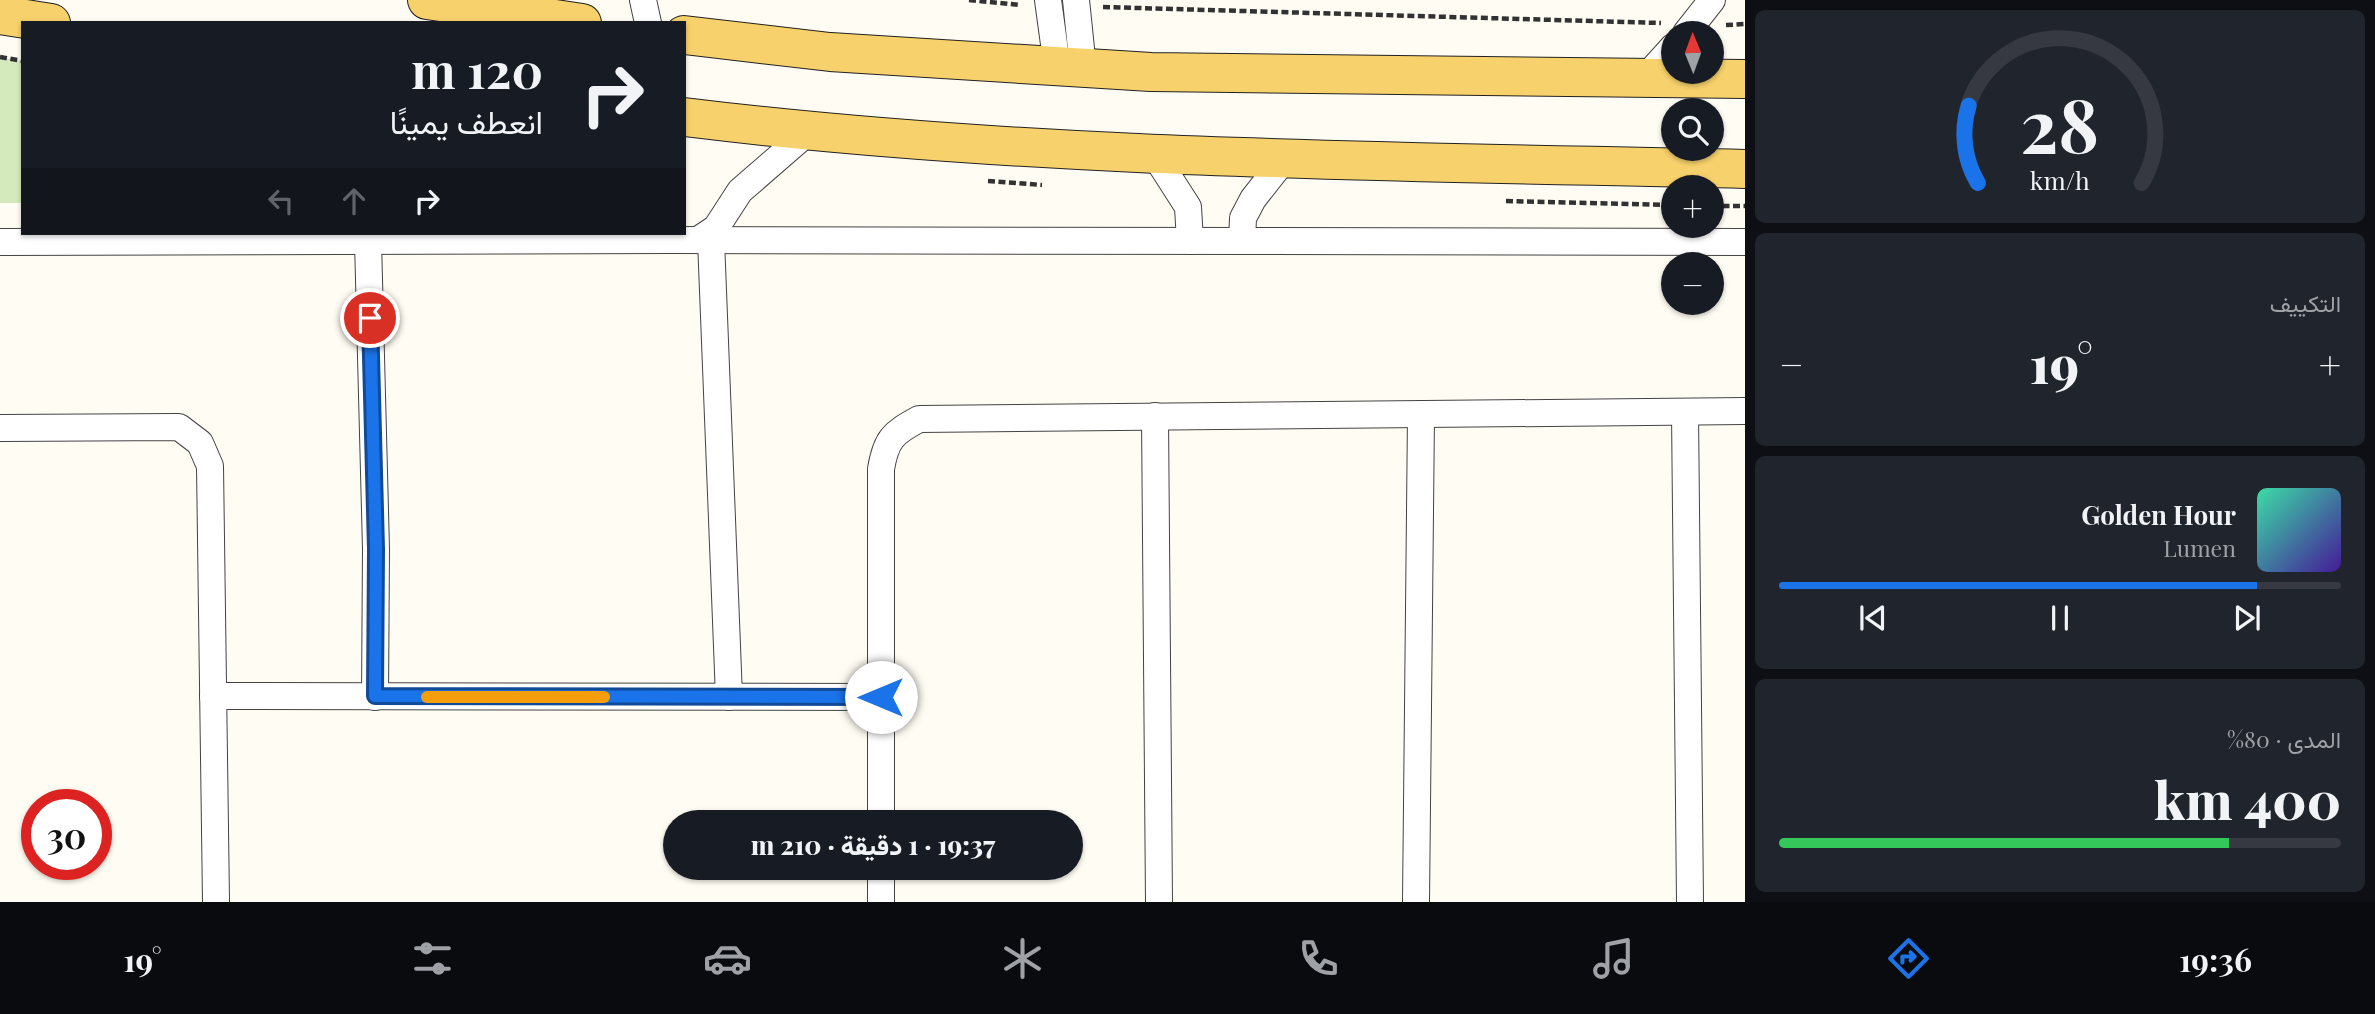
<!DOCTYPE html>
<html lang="ar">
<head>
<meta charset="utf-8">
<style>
  body { margin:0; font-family:"Playfair Display",Vazirmatn,serif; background:#20242c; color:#f1f3f6; direction:rtl; height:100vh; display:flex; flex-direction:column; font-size:26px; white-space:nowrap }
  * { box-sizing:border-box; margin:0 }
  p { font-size:23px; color:#9ea1a6 }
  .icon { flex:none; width:38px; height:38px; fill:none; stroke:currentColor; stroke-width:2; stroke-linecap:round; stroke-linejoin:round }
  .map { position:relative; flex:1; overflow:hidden; direction:ltr }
  .details { display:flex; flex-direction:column; gap:10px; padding:10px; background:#0d0f14; width:630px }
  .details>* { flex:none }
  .hud { position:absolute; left:21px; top:21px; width:665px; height:214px; border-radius:0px; box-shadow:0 2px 5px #0004; direction:rtl; background:#171b24; color:#f1f3f6; overflow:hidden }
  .needle { width:46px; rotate:359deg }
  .buttons { position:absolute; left:1661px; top:21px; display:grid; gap:14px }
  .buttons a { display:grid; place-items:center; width:63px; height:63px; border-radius:50%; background:#171b24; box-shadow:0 2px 5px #0004; font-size:35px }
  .speed { position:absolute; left:21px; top:789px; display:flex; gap:14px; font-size:35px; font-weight:700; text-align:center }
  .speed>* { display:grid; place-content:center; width:91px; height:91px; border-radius:50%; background:#171b24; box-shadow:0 2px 5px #0004; line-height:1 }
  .speed .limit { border:10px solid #d22; background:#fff; color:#111 }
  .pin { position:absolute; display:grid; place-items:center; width:60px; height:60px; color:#fff; margin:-30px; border:4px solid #fff; border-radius:50%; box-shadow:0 2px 7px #0007 }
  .me { position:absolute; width:77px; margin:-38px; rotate:270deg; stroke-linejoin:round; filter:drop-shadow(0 0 5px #0008) }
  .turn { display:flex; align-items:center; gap:24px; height:147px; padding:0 28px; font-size:32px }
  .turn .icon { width:91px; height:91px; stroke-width:2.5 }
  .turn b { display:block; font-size:49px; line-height:60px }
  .lanes { display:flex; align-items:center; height:66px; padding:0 28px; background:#0003; justify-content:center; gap:35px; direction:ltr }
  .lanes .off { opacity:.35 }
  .big { font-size:52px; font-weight:800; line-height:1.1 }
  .details .widget { flex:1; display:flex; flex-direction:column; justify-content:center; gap:10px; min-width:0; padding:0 24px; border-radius:10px; background:#20242c }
  .details .dial { align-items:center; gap:0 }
  .dial svg { height:182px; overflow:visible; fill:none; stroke:#363941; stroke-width:7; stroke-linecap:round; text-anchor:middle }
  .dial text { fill:#f1f3f6; stroke:none }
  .song { display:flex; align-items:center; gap:21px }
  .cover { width:84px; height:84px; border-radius:10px; background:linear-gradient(135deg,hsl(160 70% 55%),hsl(260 70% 35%)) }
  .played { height:7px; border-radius:4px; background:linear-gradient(90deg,#1a73e8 85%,#363941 85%) }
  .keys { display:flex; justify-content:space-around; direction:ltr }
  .heat { display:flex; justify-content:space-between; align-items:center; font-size:38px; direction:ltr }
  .charge { height:10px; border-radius:5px; background:linear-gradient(90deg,#34c759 80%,#363941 0) }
  .trip { position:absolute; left:663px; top:810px; width:420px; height:70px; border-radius:35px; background:#171b24; box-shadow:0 2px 5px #0004; font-weight:800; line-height:70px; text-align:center; direction:rtl }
  .dock { display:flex; height:112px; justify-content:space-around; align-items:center; background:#090b0e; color:#9ea1a6 }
  .dock .icon { width:49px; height:49px }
  .dock .selected { color:#1a73e8 }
  .dock b { font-size:32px; color:#f1f3f6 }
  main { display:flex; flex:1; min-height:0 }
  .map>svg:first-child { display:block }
</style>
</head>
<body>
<main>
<section class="details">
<div class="widget dial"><svg viewBox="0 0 100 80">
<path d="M14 69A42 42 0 1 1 86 69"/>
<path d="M14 69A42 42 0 0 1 10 35" stroke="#1a73e8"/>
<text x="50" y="56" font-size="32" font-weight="700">28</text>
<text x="50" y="72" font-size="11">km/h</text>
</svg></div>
<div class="widget"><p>التكييف</p>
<div class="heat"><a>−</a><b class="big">19°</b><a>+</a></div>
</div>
<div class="widget">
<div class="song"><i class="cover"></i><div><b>Golden Hour</b><p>Lumen</p></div></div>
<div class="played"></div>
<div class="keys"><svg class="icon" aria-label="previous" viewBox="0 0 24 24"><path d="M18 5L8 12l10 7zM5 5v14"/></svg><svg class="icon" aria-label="pause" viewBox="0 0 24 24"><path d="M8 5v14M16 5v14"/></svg><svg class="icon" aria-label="next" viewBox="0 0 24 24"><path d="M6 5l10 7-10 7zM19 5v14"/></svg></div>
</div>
<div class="widget"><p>المدى · 80%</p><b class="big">400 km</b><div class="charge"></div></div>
</section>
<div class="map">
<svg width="1745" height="902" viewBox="0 0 1745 902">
  <rect width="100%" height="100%" fill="#fffcf3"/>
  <polygon fill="#d5eabc" points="0,57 23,61 23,203 0,203"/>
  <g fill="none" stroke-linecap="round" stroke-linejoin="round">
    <defs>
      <g id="minor">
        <polyline points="643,0 648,23"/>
        <polyline points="1048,0 1057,66"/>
        <polyline points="1076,0 1083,68"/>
        <polyline points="1686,33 1712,0"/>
        <polyline points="1645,78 1673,47"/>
        <polyline points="1154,154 1188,207 1190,241"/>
        <polyline points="698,240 716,228 740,191 808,132"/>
        <polyline points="711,240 729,697"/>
        <polyline points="368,241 376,549 375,697"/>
        <polyline points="1242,241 1243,218 1253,199 1286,157"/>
        <polyline points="0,242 672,240 1745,242"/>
        <polyline points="1685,412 1690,902"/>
        <polyline points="1155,416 1159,902"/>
        <polyline points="0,428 179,427 200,443 210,466 216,902"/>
        <polyline points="213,696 881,697"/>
        <path d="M881 822V469C886 439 893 433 919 419L1745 411"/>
        <polyline points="881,868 881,902"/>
        <polyline points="1416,902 1421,414"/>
      </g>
      <g id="primary">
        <polyline points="427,0 582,23"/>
        <polyline points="0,15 51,23"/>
        <polyline points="684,35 830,52 1151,72 1745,79"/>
        <path d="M684 117C1035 160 1392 161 1745 169"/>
      </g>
    </defs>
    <use href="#minor" stroke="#434343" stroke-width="28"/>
    <use href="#primary" stroke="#212121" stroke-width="40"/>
    <g stroke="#323232" stroke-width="4.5" stroke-dasharray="7 3.5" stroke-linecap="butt">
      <polyline points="969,0 1021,5"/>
      <polyline points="1103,7 1661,23"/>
      <polyline points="1726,25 1745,24"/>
      <polyline points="0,57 23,61"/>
      <polyline points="988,181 1042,185"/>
      <polyline points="1506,201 1673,205"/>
      <polyline points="1712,206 1745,206"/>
    </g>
    <use href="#minor" stroke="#fff" stroke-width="26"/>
    <use href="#primary" stroke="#f7d16b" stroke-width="38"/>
  </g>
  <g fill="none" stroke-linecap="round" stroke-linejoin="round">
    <defs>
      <polyline id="route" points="370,318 376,549 375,696 881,697"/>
    </defs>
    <use href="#route" stroke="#114b97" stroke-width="18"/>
    <use href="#route" stroke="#1a73e8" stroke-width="12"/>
    <polyline stroke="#f59e0b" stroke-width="12" points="427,697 604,697"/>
  </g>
</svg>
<div class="buttons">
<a><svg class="needle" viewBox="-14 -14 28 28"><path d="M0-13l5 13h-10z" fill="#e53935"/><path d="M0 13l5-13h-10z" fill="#9ea1a6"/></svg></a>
<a><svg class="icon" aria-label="search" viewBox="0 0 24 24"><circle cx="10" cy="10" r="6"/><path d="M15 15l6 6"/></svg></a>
<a>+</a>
<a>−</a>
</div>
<div class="speed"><div class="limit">30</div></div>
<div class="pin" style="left:370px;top:318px;background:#d93025"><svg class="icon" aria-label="arrive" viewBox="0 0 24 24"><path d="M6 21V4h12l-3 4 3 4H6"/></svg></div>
<svg class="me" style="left:881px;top:697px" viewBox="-20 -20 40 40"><circle r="19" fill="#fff"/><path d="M0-13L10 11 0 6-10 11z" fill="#1a73e8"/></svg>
<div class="trip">19:37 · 1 دقيقة · 210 m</div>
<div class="hud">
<div class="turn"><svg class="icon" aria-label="right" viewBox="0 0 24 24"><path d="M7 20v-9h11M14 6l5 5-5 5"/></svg><div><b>120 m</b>انعطف يمينًا</div></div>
<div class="lanes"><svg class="icon off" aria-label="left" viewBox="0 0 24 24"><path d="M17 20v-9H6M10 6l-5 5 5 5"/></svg><svg class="icon off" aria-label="ahead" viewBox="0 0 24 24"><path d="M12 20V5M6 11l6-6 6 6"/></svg><svg class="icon" aria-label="right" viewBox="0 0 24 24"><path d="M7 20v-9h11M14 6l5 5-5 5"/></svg></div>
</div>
</div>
</main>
<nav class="dock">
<b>19:36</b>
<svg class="icon selected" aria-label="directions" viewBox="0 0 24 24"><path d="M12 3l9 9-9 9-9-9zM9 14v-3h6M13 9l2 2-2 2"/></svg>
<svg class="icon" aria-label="music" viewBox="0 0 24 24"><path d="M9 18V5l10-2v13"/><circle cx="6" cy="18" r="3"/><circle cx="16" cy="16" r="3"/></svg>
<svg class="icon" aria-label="phone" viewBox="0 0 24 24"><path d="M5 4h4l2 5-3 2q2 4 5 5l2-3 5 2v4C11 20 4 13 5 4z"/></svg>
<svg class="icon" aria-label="climate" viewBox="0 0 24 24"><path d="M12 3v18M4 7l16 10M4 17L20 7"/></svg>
<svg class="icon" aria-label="car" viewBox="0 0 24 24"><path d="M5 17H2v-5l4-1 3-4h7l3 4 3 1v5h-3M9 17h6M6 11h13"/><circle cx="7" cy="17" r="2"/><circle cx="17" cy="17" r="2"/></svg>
<svg class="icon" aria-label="filters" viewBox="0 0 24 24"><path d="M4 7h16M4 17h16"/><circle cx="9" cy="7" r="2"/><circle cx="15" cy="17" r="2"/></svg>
<b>19°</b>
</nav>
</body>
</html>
